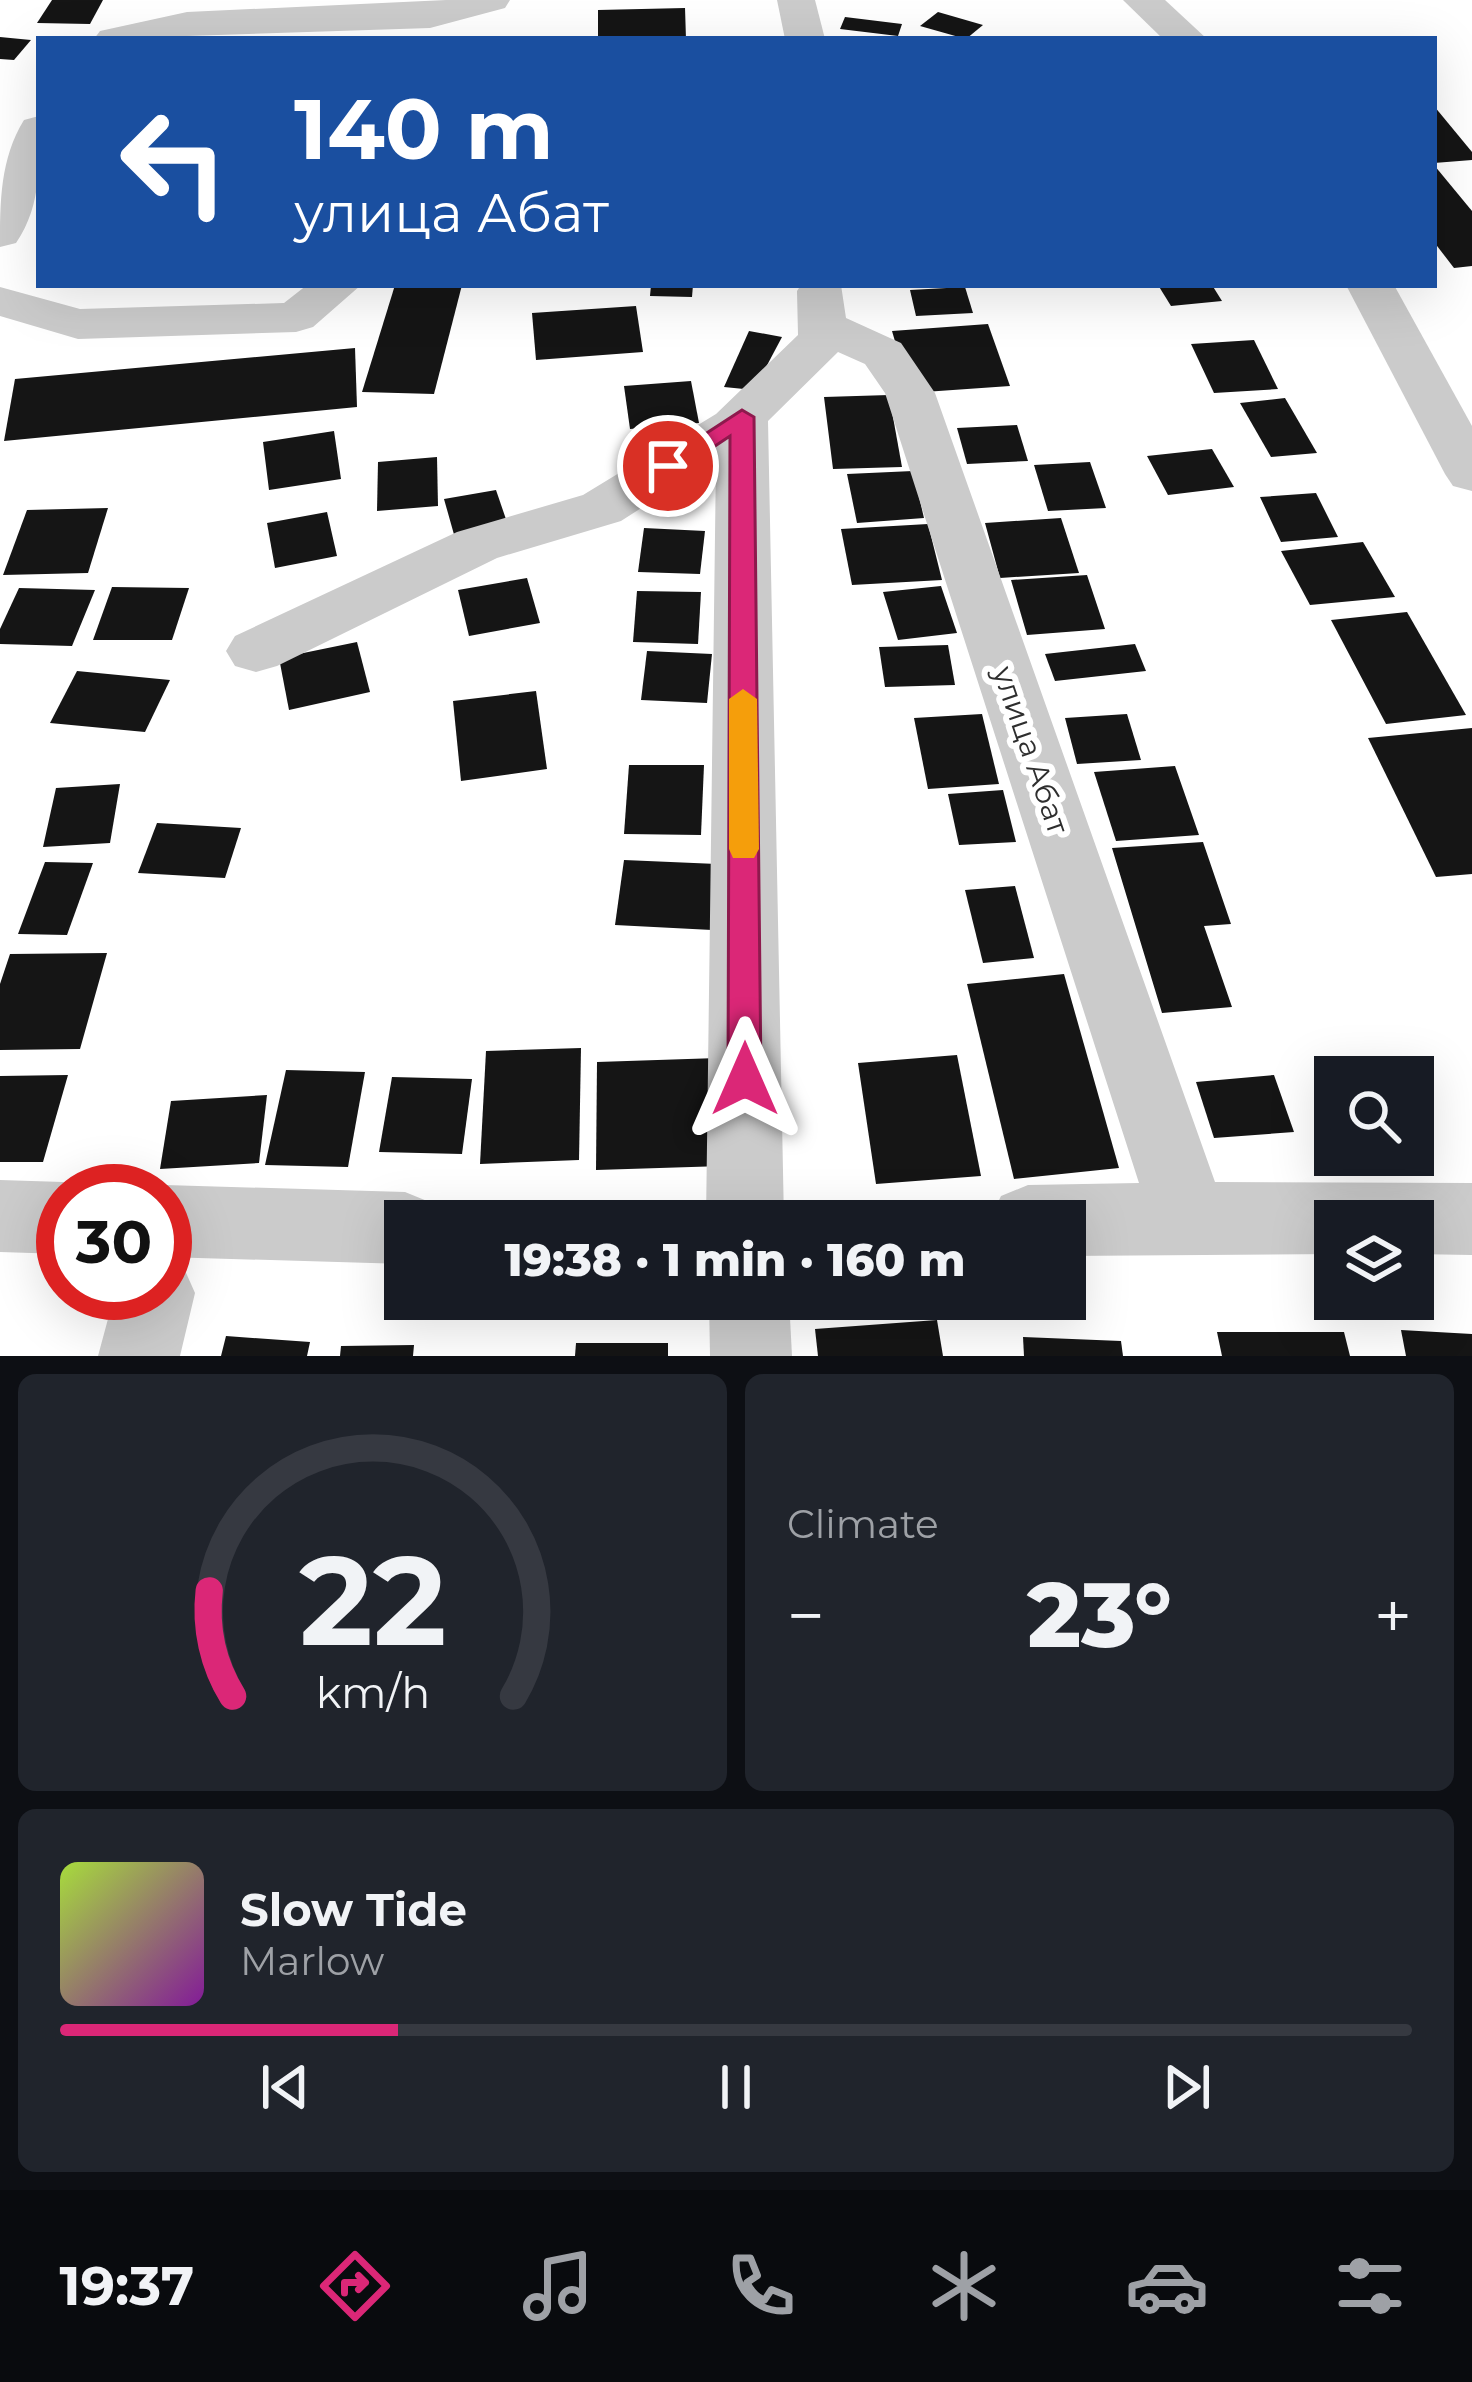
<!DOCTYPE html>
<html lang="en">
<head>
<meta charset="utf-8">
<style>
  body { margin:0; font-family:Montserrat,sans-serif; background:#20242c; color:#f1f3f6; height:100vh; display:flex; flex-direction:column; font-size:45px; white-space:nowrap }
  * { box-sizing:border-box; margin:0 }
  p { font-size:39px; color:#9ea1a6 }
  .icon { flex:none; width:66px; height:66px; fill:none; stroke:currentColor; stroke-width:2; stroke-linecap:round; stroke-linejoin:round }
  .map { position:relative; height:1356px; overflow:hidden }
  .details { display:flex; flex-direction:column; gap:18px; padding:18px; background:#0d0f14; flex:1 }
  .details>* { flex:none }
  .banner { position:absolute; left:36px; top:36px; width:1401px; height:252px; border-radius:0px; box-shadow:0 12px 48px #0002; background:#1a4fa0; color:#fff; overflow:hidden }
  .buttons { position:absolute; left:1314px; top:1056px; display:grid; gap:24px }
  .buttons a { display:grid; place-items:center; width:120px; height:120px; border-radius:0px; background:#171b24; box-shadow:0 12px 48px #0002; font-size:60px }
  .speed { position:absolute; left:36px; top:1164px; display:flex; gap:24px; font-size:60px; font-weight:700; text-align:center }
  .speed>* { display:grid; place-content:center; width:156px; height:156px; border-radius:50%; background:#171b24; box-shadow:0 12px 48px #0002; line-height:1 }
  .speed .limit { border:18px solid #d22; background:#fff; color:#111 }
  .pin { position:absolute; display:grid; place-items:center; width:102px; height:102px; color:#fff; margin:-51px; border:6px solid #fff; border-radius:50%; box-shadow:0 3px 12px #0007 }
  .me { position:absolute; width:132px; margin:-66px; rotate:0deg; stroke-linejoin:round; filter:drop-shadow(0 0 9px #0008) }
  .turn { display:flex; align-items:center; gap:42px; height:252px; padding:0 60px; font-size:54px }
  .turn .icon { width:156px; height:156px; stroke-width:2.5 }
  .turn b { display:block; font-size:84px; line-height:102px }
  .big { font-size:90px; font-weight:800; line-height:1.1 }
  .details .tile { flex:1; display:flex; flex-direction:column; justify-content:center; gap:18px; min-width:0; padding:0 42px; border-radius:18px; background:#20242c }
  .details .dial { align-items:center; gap:0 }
  .dial svg { height:312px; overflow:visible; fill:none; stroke:#363941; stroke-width:7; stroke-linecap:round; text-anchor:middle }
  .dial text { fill:#f1f3f6; stroke:none }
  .song { display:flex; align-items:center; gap:36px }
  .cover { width:144px; height:144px; border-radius:18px; background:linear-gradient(135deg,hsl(80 70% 55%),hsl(290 70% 35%)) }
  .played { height:12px; border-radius:6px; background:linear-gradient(90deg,#db2777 25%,#363941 25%) }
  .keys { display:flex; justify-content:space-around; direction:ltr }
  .heat { display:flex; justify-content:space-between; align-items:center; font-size:66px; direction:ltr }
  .details .tiles { flex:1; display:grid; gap:18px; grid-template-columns:1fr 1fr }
  .tile:last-child { grid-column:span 2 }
  .trip { position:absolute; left:384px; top:1200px; width:702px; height:120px; border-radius:0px; background:#171b24; box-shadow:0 12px 48px #0002; font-weight:800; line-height:120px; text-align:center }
  .tabs { display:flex; height:192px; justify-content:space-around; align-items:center; background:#090b0e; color:#9ea1a6 }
  .tabs .icon { width:84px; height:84px }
  .tabs .on { color:#db2777 }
  .tabs b { font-size:54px; color:#f1f3f6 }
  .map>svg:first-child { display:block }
</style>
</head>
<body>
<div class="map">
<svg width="1472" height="1356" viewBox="0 0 1472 1356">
  <rect width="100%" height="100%" fill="#fff"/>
  <g fill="#151515">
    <polygon points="52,0 103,0 90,24 37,23"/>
    <polygon points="685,8 686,39 598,39 598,10"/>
    <polygon points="938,12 983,25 966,39 920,26"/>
    <polygon points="845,17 902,24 898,36 840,29"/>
    <polygon points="0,37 31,40 14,60 0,59"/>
    <polygon points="1434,106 1472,152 1472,160 1434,163"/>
    <polygon points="1434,165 1472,211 1472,266 1454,268 1434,242"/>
    <polygon points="395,285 462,285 434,394 362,392"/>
    <polygon points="651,285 693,285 692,297 650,296"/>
    <polygon points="1158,285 1212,285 1222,301 1171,306"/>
    <polygon points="965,287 973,313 916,316 910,290"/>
    <polygon points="636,306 643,352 536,360 532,313"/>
    <polygon points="988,324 1010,386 910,393 892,331"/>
    <polygon points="749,331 782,337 754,390 724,387"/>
    <polygon points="1254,340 1278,389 1214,393 1191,344"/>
    <polygon points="355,348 357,407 4,441 15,379"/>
    <polygon points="691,381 699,423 630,429 624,386"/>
    <polygon points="889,395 902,467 833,469 824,397"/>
    <polygon points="1285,398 1317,453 1271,457 1240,403"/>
    <polygon points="1017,425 1028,461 967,464 957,428"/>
    <polygon points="334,431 341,479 269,490 263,442"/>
    <polygon points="1212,449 1234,487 1168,495 1147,456"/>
    <polygon points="437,457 438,506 377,511 378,462"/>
    <polygon points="1090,462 1106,508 1048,511 1034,465"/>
    <polygon points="913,471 924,518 857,523 847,474"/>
    <polygon points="496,490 509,528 455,538 444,499"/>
    <polygon points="1316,493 1338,537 1281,542 1260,497"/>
    <polygon points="108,508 88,573 3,575 27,510"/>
    <polygon points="327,512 337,556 275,568 267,523"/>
    <polygon points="1061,518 1079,573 1000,578 985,523"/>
    <polygon points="928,524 942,580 852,585 841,529"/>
    <polygon points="644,528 705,531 700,574 638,572"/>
    <polygon points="1363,542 1395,597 1310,605 1281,551"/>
    <polygon points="1087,575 1105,629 1027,635 1011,580"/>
    <polygon points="527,578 540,623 469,636 458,590"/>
    <polygon points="941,586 957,633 898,640 883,592"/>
    <polygon points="112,587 189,588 172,640 93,640"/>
    <polygon points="19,588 95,590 72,646 0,644 0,629"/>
    <polygon points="637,591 701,592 698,644 633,642"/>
    <polygon points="1407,612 1466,715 1386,724 1331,620"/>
    <polygon points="357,642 370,692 289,710 279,658"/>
    <polygon points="1135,644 1146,671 1055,681 1045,654"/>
    <polygon points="948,645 955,685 885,687 879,647"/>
    <polygon points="647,651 712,654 707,703 641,700"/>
    <polygon points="77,671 170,680 145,732 50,723"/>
    <polygon points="536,691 547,769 461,781 453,701"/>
    <polygon points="982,714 999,784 928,789 914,718"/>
    <polygon points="1127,714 1141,760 1077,764 1065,718"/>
    <polygon points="1472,728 1472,874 1436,877 1368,738"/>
    <polygon points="629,765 704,765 701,835 624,834"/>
    <polygon points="1175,766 1199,835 1116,841 1094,772"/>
    <polygon points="120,784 110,843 43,847 56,788"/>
    <polygon points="1003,790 1016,842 959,845 948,794"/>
    <polygon points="157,823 241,828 225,878 138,873"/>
    <polygon points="1203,842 1231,924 1204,926 1232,1007 1162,1013 1112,848"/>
    <polygon points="624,860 717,864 712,930 615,925"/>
    <polygon points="45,862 93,863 67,935 18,934"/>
    <polygon points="1015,886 1034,958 983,963 965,890"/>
    <polygon points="107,953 80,1049 0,1050 0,984 10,954"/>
    <polygon points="1064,974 1119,1168 1014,1179 967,984"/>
    <polygon points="581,1048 579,1160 480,1164 486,1051"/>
    <polygon points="957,1055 981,1176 876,1184 858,1063"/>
    <polygon points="718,1058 723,1166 596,1170 597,1062"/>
    <polygon points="286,1070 365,1072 348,1167 265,1165"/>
    <polygon points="68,1075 43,1162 0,1162 0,1076"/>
    <polygon points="1274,1075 1294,1132 1214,1138 1196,1082"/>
    <polygon points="392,1077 472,1079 462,1154 379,1152"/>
    <polygon points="267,1095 259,1163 160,1169 171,1101"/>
    <polygon points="937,1320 943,1356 818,1356 815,1329"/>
    <polygon points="1401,1330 1472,1334 1472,1356 1406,1356"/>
    <polygon points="1217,1332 1344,1332 1350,1356 1222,1356"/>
    <polygon points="226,1336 310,1342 307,1356 221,1356"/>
    <polygon points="1023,1337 1121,1341 1123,1356 1024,1356"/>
    <polygon points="576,1343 668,1343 668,1356 575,1356"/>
    <polygon points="414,1345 413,1356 340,1356 341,1346"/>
  </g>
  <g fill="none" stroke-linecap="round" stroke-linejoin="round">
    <g fill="#cbcbcb" fill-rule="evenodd">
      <polygon points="446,0 510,0 505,8 430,28 94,39 100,31 187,12"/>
      <polygon points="777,0 815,0 825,39 785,39"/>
      <polygon points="1123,0 1165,0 1207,39 1163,39"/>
      <path d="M39 116C39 160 43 204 16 243L0 247C0 202 0 159 24 120Z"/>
      <polygon points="307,285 361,285 313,327 296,332 78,339 0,316 0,287 80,309 284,303"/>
      <polygon points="801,285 841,285 846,318 901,343 935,393 1215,1182 1472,1183 1472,1255 1413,1254 1413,1221 1335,1221 1335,1254 1065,1256 1065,1221 989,1221 1001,1196 1028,1185 1139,1183 885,393 865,364 838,352 768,421 784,1221 706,1221 716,460 621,521 497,558 277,666 256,672 235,666 226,651 235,636 457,532 583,495 716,414 798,335 797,291"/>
      <polygon points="1346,285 1394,285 1472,426 1472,491 1453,486 1445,474"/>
      <polygon points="0,1180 63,1182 86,1191 63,1191 63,1254 0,1252"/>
      <polygon points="165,1185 405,1192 432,1203 441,1221 405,1221 405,1264 165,1257 165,1191 150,1191"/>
      <polygon points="165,1259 183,1266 195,1293 180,1356 98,1356 115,1293 165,1293"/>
      <polygon points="709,1299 789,1299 792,1356 710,1356"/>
    </g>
  </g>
  <polygon fill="#db2777" stroke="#8e194d" stroke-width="3" points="742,410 754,417 761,1079 756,1089 745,1094 733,1089 728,1079 730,436 676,472 659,472 656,466"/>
  <polygon fill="#f59e0b" points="743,689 757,699 759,849 754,858 733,858 729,849 729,699"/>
  <g text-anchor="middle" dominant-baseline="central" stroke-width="12" stroke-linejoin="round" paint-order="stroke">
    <g font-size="30" fill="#2e2e2e" stroke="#fff">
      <text transform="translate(1031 750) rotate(71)">улица Абат</text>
    </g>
  </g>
</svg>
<div class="buttons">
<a><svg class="icon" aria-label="search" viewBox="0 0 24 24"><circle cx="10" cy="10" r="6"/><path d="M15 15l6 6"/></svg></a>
<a><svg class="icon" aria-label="layers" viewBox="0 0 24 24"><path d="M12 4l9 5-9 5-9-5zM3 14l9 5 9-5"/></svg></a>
</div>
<div class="speed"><div class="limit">30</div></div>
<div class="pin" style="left:668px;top:466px;background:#d93025"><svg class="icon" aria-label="arrive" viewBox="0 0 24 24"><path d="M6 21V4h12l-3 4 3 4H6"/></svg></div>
<svg class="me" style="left:745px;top:1079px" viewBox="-20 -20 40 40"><path d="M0-17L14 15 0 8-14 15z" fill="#db2777" stroke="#fff" stroke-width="4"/></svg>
<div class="trip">19:38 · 1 min · 160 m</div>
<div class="banner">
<div class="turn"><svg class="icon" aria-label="left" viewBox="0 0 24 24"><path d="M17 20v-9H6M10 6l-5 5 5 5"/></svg><div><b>140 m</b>улица Абат</div></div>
</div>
</div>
<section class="details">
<div class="tiles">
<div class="tile dial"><svg viewBox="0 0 100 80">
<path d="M14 69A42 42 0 1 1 86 69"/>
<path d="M14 69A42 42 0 0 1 8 42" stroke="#db2777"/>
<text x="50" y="56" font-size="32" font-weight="700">22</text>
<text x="50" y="72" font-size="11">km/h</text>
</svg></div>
<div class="tile"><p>Climate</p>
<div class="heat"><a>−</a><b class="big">23°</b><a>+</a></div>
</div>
<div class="tile">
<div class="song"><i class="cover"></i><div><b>Slow Tide</b><p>Marlow</p></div></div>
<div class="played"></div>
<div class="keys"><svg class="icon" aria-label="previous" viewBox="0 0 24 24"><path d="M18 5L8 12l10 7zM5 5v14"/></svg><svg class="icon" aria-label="pause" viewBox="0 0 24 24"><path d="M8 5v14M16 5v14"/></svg><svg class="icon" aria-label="next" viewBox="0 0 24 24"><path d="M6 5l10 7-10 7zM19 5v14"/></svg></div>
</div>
</div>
</section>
<nav class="tabs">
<b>19:37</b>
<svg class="icon on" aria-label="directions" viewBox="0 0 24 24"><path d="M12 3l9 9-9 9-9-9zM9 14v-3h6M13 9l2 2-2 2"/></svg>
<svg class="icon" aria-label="music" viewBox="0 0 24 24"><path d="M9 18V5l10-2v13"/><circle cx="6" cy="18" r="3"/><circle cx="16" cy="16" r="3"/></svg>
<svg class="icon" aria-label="phone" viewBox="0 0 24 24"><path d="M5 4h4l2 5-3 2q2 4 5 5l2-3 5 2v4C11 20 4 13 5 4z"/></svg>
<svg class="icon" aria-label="climate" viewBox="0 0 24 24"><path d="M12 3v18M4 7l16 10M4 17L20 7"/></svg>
<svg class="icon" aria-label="car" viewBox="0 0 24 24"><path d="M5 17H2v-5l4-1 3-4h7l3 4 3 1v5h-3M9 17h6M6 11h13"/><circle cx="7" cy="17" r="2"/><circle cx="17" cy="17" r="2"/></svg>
<svg class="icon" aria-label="filters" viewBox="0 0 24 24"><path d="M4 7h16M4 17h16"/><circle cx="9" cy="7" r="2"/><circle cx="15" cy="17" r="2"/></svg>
</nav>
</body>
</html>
